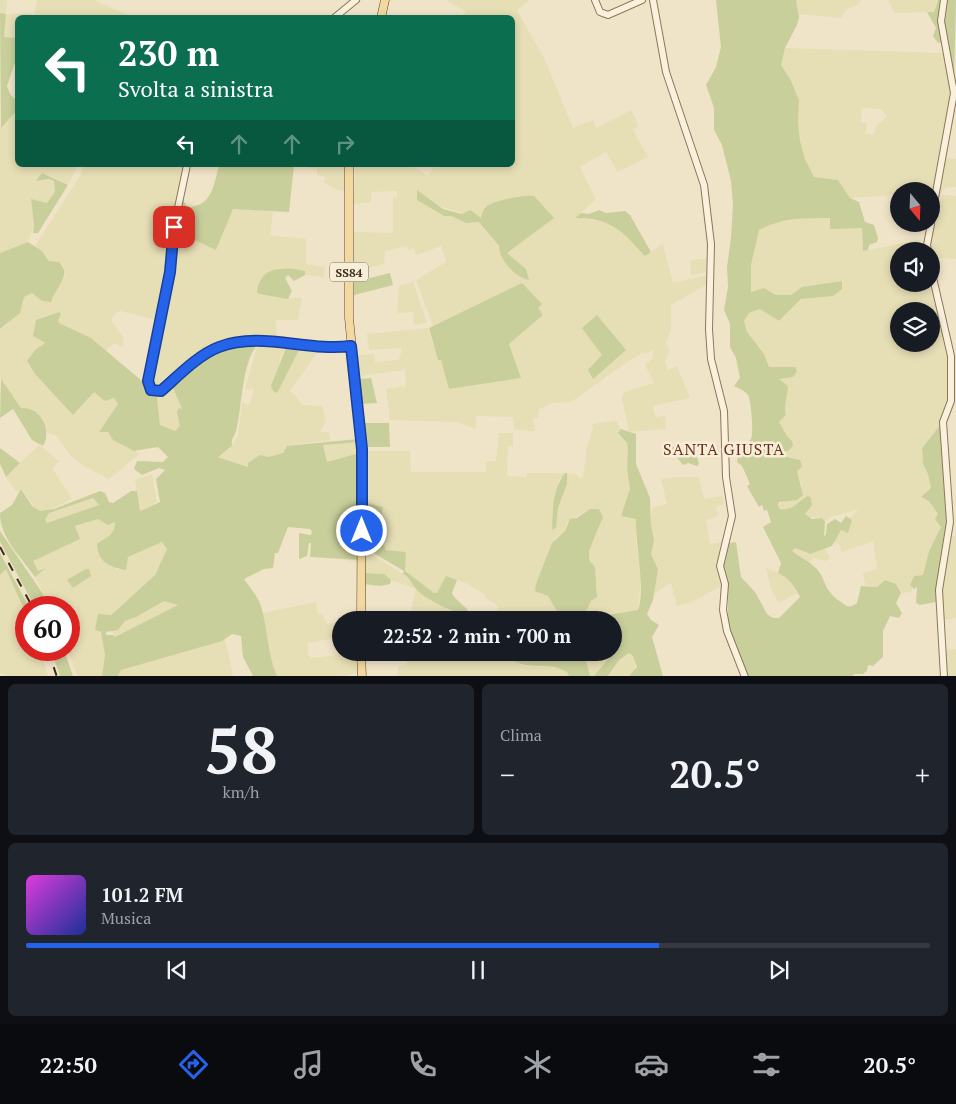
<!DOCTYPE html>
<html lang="it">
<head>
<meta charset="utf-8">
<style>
  body { margin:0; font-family:"PT Serif",serif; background:#20242c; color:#f1f3f6; height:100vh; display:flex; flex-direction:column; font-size:19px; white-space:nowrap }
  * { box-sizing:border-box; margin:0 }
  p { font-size:16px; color:#9ea1a6 }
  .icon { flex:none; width:28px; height:28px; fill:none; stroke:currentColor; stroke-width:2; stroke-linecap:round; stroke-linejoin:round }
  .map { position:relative; height:676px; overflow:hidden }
  .drawer { display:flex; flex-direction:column; gap:8px; padding:8px; background:#0d0f14; flex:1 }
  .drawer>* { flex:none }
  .top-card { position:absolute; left:15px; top:15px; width:500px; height:152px; border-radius:8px; box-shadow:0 2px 8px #0003; background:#0b6e4f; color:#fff; overflow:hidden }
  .needle { width:32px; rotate:161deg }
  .tools { position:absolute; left:890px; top:182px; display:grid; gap:10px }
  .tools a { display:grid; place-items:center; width:50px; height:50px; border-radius:50%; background:#171b24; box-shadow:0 2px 8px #0003; font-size:25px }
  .speed { position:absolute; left:15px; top:596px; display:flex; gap:10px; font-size:25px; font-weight:700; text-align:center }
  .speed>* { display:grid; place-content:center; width:65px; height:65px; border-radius:50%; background:#171b24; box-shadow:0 2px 8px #0003; line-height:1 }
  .speed .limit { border:8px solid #d22; background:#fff; color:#111 }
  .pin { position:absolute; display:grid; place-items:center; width:42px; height:42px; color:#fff; margin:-21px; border-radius:10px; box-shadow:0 2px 8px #0006 }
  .me { position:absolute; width:55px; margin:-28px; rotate:0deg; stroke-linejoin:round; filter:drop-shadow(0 0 4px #0008) }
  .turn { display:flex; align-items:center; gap:18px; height:105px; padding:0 20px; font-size:22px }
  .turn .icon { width:65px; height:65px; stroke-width:2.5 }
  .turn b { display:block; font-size:35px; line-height:42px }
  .lanes { display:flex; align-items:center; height:48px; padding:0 20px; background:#0003; justify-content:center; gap:25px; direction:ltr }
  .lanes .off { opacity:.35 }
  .big { font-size:38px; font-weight:700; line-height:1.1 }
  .drawer .widget { flex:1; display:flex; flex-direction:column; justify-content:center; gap:8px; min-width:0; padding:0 18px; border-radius:8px; background:#20242c }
  .drawer .dial { align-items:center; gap:0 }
  .dial b { font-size:65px; line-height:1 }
  .song { display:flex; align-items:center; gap:15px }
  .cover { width:60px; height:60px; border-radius:8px; background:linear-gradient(135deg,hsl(300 70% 55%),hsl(230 70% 35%)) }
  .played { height:5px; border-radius:2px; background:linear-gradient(90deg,#2563eb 70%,#363941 70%) }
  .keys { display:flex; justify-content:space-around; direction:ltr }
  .heat { display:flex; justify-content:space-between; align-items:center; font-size:28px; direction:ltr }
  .drawer .tiles { flex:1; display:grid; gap:8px; grid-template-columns:1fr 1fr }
  .widget:last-child { grid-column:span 2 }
  .trip { position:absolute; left:332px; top:611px; width:290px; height:50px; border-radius:25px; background:#171b24; box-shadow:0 2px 8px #0003; font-weight:700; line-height:50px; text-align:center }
  .dock { display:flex; height:80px; justify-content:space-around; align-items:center; background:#090b0e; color:#9ea1a6 }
  .dock .icon { width:35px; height:35px }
  .dock .on { color:#2563eb }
  .dock b { font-size:22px; color:#f1f3f6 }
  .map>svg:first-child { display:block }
</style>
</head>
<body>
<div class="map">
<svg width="956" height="677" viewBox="0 0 956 677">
  <rect width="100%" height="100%" fill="#f0e4c8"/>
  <g fill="#e6deb5" fill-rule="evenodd">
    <polygon points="0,0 7,0 6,14 32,14 31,17 18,18 17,38 4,37 6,14 0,13"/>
    <polygon points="37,0 94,0 132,17 34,17"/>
    <path d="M446 0H530L517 10 545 60 573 128 593 120 596 128 631 110 639 126 633 130 648 157 617 172 606 152 580 167 596 199 576 217 608 223 626 233 645 256 663 244 673 283 708 275V284L671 305V330L666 343 670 351 665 361 668 370 677 366 690 398 653 406 655 417 665 416 666 429 629 432 622 398 624 392 654 383 645 365 653 358V350L645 354 644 352 627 362 571 402 553 403 539 409 538 418H533L535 431 514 430 513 417 476 416V429L457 422 390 420 386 389 406 386 405 370 359 376 357 355 374 354 375 362 399 360 402 348 369 350 367 334 428 328 438 360 441 359 449 389 521 378 509 344 543 315 537 308 480 304 433 326 416 280 446 262 441 246 416 255 414 249 408 250 407 246 385 251 384 264 354 271V232L393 233V197H397V191L371 192V202L354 204 355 165H411L428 176 435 165H512V18L462 17 466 12ZM520 196 507 253 516 260 529 280 519 275 509 266 499 250V247L479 222 466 223 451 216H444L417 200 481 218 486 207Z"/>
    <polygon points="796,0 861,0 859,4 846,10 841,18 798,14"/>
    <polygon points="889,0 937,0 934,12 894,13"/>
    <path d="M785 48 944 53 951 93 934 190 899 191V195L850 198 838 180 814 177 805 159 800 141 798 122 799 100 781 66ZM862 108 881 109 887 117 876 126 874 135 865 134 867 123H861Z"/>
    <polygon points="17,110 18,165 78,165 68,185 48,175 40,181 49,179 54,181 55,192 47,203 31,200 34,225 28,242 0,253 0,127"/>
    <polygon points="944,158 956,159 956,187 948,187 943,190 936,204"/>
    <polygon points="84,165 186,165 160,321 120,311 115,314 111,320 124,339 123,347 114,343 106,351 91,338 59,323 56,313 41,318 36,339 45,343 35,350 27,361 35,374 73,414 94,391 109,399 114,397 118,404 115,410 99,432 108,432 114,440 140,454 109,479 84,466 70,455 57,436 47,433 46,426 21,408 0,379 0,329 7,325 21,309 24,297 31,293 42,301 52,298 65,276 64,266 59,262 49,261 46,255 35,246 80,176"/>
    <polygon points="297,165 346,165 346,191 335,189 324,182 325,176 317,175 317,169"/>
    <polygon points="942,195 956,196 956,259 931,257 930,245 934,218"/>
    <polygon points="233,208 273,212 270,235 306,239 306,264 325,267 324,277 305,275 305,271 294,269 260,279 257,292 284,298 302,298 298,320 276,320 277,342 263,339 195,358 175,375 167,375 159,385 152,387 151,383 175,231 216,250"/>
    <path d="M804 218H830L862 228 863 251 919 240 920 251H899V284H931L949 353 950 400 942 423 922 448 923 464 928 474 931 488 926 495 936 509 941 527 929 551 923 575H918L911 592 901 593 896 584 885 580 877 587 865 585 863 573 877 569 873 541 842 552 839 544 833 543 841 530 846 532 849 530 852 520 850 517 859 509 831 517 825 522 822 518 807 517 805 514 809 508 804 498 797 505 789 509H780L778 506 783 501 797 500 802 486 797 471 798 459 778 455V451L785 452 792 441 787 436 779 422 786 415 784 404V383L779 379 794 367H769L764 354 747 332 744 321 749 313 760 309 779 321 802 299 833 296 842 281 803 287 791 295H776L764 288 751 292V265L759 230 771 224ZM899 311H931V344H899Z"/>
    <polygon points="707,259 707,272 691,275 690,260"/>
    <polygon points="413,282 427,323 414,325 413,312 397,313 399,286"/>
    <polygon points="261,343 287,345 280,358 276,393 301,346 320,349 290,391 296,396 302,405 322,406 326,421 320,432 329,432 330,440 287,446 283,453 268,457 257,457 249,467 217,456 230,449 238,435 242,402 249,405 254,390 245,389 256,350"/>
    <polygon points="171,383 182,410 179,418 180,426 175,431 160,426 158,403 153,394 162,392"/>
    <polygon points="616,421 621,429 618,433 619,436 627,443 628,449 627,468 630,489 624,517 636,519 636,540 641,578 638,610 618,615 611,613 602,616 602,620 582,620 597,589 595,567 589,560 589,551 600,526 586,511 567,523 565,531 555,538 536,584 548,596 562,620 491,620 499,607 485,597 486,595 466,583 446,576 441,588 437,594 434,593 404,571 406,552 386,550 384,547 379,534 383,507 366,503 365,451 410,451 411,472 486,472 486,462 496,461 499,433 513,433 513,446 508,446 507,476 526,477 527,473 565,473 559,480 556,492 552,530 556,528 558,508 567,484 567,473 576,474 579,478 583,478 587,446 593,429 592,424"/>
    <polygon points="359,442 359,453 326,462 323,444"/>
    <polygon points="39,445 59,461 52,468 72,499 45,512 35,509 22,489 17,492 6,477"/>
    <polygon points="152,474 157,502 140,511 135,480"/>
    <polygon points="678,477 699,477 704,499 723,496 724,504 716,507 718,516 706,520 710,544 721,542 724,544 723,585 692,602 677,606 671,583 653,594 657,565 651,554 654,541 651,524 652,508 667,504 661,479"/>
    <polygon points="93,498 100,505 47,523 45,520 49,513"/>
    <polygon points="98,519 115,522 115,530 111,536 104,539 117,570 124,569 128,557 154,544 162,542 167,549 155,575 109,616 98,614 95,630 102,632 105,655 102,676 77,676 68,650 69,608 50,607 35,577 45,568 38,571 32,561 80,539 75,526"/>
    <polygon points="956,536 956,618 942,620 942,591 950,537"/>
    <polygon points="795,548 807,554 825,548 830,558 825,561 813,558 810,562 792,551"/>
    <polygon points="365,550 412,580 416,589 464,620 409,620 416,589 391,580 384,574 365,573"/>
    <polygon points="6,568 26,614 26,650 40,650 48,676 6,676 0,673 0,575"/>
    <polygon points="766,568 784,575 798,593 779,603 771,589"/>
    <polygon points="164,601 178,605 115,637 112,631 118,630 125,621 136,617"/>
    <polygon points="316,602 318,615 322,614 327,624 341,621 341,637 308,643 308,654 311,658 357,653 358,673 342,676 277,676 267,648 262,613"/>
    <polygon points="225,639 233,676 118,677 121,670"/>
    <polygon points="956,649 956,676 945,676 944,650"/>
    <polygon points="501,652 522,666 560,667 567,672 569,676 398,676 398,666 406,665 408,653"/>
    <polygon points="584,653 612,653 607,662 594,677 589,675"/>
    <polygon points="629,653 636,661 634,671 629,676 608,677 619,660"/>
  </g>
  <g fill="#c9cf9b" fill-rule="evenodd">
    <path d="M716 0H796L799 17 797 25 785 48 781 65 790 79 799 100 798 122 800 141 805 159 814 177 838 180 850 198 859 202 865 222 874 225 878 238 877 242 869 245 868 250 863 251 862 228 830 229V218C805 218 780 218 759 230L751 265V292L764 288 776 295H791L802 287 842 281V289L833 296 801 299 779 321 760 309 749 313 744 321 747 332 764 354 769 367H795L797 371 793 377 779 379 788 386C788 397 783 404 786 415L779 422 787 436 792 441 793 446 788 451H778V455L800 460 802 467 797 471 803 495 797 500 779 502 778 506 780 509C795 511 797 501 808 496L811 498 812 505 805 514 812 519 822 518 825 522 824 537 826 534 827 524 835 519 841 523 846 516 852 520 848 533 841 530 832 546 810 554 795 548 792 551C800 557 809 561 817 569 827 581 822 587 838 600 846 605 848 610 857 603L861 586 877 587 885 580 896 584 901 593 896 603 902 613 899 618 890 616 883 631V657L873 666 868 665 867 671 863 674H855L851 677 748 676 728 627V593L723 572 724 544 736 542 741 577 755 592 767 614 773 618H779L800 597C796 588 787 576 778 573L781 563 763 527 771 522 767 510 764 511 762 505 759 507 747 486 750 484 742 466 737 462C738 451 747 448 751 439 754 433 751 400 748 395 744 390 739 389 734 386L740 378 736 358 730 347V324L724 310 728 287 727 267 731 238 733 204 731 181 722 145 714 130V108L706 85 716 67 721 47Z"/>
    <polygon points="938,0 942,0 939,13 942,42 938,43 933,36 936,28 927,12 934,12"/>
    <polygon points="945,0 956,0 954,82 942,21"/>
    <polygon points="0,13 6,14 4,37 18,38 17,57 7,86 10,94 17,101 17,110 1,128"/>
    <path d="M219 165H294L289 212 233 209 216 250 175 231 182 198 187 207C212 207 214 185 219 165Z"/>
    <polygon points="42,173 68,185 38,233 33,233 34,225 31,199 47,203 55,192 54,181 49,179 36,181"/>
    <path d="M417 190 443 209 462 214 470 210 481 218C482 215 483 209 486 207 491 201 527 194 534 196L554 218 507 253 526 269 529 280C516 278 499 260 499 246L479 222 466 223 451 216H444L417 200Z"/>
    <path d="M599 210 606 213 625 211 630 215 651 252 645 256C622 231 612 218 575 218L581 213 589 214Z"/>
    <path d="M28 242 42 251 49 261 59 262C73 275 55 288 51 302L42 301 32 293 24 297 20 313 0 329V253Z"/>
    <path d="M294 269 305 271V275L294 281 288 275 285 278 292 291 288 299 259 294 257 292C260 270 274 268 294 269Z"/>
    <polygon points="390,273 393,285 354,295 354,282"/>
    <polygon points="522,283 542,304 538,308 543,315 509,344 521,378 449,389 441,360 438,360 429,328"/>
    <path d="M59 312 61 314 58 320 59 323 91 338 142 381 157 397 160 425 175 431 180 426 177 412 179 408 182 409 171 383 215 351 259 343C242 358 242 409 236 431 234 437 231 439 232 446L218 457 248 467V463L260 455 268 457 283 453 287 446 358 439 359 442 323 445 327 462 359 453V560L310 557 311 543H309L307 556 299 559V533L311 535 312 532 310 529 288 527 278 553H275L273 568 264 569 244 579C250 588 257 595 261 606 268 630 267 653 277 676H253L243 657 241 636 232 634 222 641 121 670 118 676H102L105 655 101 632 95 630 98 614 111 615 155 575 167 549 162 542 128 557 126 570C109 567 98 562 97 544 107 536 115 536 115 522L108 525 98 519 75 526 80 539 33 561 38 571 46 568 35 577C21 557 0 538 0 513L12 505 21 489 32 506 40 511 54 509 100 491 105 493 109 502 113 503 131 491H137L140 511 160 502 156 479 165 470 159 468 142 475 134 469 137 461 163 462 168 457 158 447 134 451 113 440 108 432H99L118 404 114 398 105 401 94 392 73 415 35 374 27 361 35 350 45 343 33 336 36 320ZM93 498 99 505 47 523 45 520 49 513ZM164 601 178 605 115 637 113 635H106V632L118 630 125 621 136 617Z"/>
    <polygon points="597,315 626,350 593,379 588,370 602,355 582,328"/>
    <polygon points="287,345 301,346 277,393 273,391 271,386"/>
    <polygon points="371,378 377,403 362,404 359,379"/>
    <path d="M1 379 21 408C40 406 53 430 43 446L32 440 13 409 0 418Z"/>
    <polygon points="364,423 389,423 390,447 368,447"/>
    <polygon points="942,423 947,527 936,602 920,605 916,603 917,587 914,589 910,585 914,576 923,575 929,551 941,527 935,519 938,514 929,501 921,497 931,488 928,474 923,464 922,448"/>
    <path d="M621 429 636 434V464L650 498 651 524 654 541 651 554 658 569 653 600 647 614 651 620 659 625 652 637 663 676H629L637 667 633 656 629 653 619 660 608 676H594L614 652V620H602V616L638 610C646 590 635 544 636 519L621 516 630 489 627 468 628 449 627 443 618 433Z"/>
    <path d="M667 445C679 449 698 448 699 464L697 466 688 463 683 465 675 455 664 450Z"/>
    <polygon points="0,448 20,463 6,477 0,464"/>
    <path d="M565 473H567V484L558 508 556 528 552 530C553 509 552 490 565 473Z"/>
    <path d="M366 503 383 507C380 523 378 534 386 550L406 552 405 571 434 593H437L446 576 457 580 452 593 454 597 468 610 466 616C453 612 426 600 416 589 411 583 411 579 403 574L404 571 365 548Z"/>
    <polygon points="590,509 599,509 603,517 589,551 589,560 595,567 597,597 591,601 582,620 562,620 548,596 535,591 536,584 552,543 565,531 570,519 577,518"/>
    <polygon points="0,531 43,594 48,607 35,607 0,542"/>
    <polygon points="0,553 28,605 26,614 6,569 0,575"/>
    <polygon points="86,569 89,569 91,576 73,588 67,580"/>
    <polygon points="364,573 384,574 391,580 390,584 380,586 364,584"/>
    <polygon points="51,650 64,650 73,676 60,676"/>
    <path d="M501 653H584L590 676H569L567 672C544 658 529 676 501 653Z"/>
  </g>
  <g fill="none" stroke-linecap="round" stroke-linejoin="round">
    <defs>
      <g id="minor">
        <polyline points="595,0 600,12 608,15 642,0"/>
        <polyline points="653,0 666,72 704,185 711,244 709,329 711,359 724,411 726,477 732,516 720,566 725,584 723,610 727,631 745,677"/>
        <polyline points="334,18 356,0"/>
        <path d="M187 165 174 227 170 276 148 381 151 390 161 391C178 376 198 355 219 347 261 331 308 352 351 346"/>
        <polyline points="931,220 954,93 941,21 944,0"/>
        <polyline points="928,251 927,245 931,224"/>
        <polyline points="931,269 951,356 951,401 943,422 950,522 939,590 944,677"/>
      </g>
      <g id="major">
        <polyline points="381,18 385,0"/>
        <polyline points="349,165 349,318 362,449 361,620"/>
        <polyline points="361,652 362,677"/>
      </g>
    </defs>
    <use href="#minor" stroke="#8d765c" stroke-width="8"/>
    <use href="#major" stroke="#5b4430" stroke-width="9"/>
    <use href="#minor" stroke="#faf1dc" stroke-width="6"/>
    <use href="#major" stroke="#f3d9a0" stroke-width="8"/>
    <g stroke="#3d2e20" stroke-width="2" stroke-dasharray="9 9" stroke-linecap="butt">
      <polyline points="0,547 33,608"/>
      <polyline points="48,650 57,677"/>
    </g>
  </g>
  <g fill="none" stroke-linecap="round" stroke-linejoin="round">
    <defs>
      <path id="route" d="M174 227 170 272 148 381 151 390 161 391C178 376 198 355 219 347 261 331 308 352 351 346L362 449V531"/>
    </defs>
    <use href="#route" stroke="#184099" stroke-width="12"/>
    <use href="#route" stroke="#2563eb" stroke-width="9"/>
  </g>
  <g text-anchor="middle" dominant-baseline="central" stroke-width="5" stroke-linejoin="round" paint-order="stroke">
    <rect fill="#f7eed8" stroke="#756857" stroke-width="1" x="330" y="262.5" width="38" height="19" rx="4"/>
    <g font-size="12" font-weight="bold" fill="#3d2e20">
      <text x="349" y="272">SS84</text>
    </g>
    <g font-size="16" letter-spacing="1" fill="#6b2e1e" stroke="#f7eed8">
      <text x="724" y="449">SANTA GIUSTA</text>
    </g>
  </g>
</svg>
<div class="tools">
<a><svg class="needle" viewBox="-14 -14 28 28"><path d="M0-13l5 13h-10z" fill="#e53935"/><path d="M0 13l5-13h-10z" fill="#9ea1a6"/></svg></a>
<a><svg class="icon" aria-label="sound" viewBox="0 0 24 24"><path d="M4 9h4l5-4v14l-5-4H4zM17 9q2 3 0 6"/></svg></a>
<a><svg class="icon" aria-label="layers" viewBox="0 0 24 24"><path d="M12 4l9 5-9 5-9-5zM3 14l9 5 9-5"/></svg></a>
</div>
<div class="speed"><div class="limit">60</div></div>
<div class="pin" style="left:174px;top:227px;background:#d93025"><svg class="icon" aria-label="arrive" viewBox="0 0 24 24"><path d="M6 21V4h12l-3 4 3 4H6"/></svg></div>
<svg class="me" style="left:362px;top:531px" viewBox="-20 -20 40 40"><circle r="17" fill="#2563eb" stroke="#fff" stroke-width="3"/><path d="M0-11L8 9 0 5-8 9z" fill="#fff"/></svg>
<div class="trip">22:52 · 2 min · 700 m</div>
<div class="top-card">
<div class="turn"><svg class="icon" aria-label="left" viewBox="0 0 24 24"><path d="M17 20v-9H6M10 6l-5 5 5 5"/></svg><div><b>230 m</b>Svolta a sinistra</div></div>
<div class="lanes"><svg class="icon" aria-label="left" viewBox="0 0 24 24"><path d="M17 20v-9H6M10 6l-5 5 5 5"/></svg><svg class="icon off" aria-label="ahead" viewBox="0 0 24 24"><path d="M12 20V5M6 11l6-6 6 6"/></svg><svg class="icon off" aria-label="ahead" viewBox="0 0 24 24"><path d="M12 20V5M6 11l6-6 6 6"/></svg><svg class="icon off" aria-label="right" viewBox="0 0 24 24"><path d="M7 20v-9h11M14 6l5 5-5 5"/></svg></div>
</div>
</div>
<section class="drawer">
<div class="tiles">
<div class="widget dial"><b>58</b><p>km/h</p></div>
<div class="widget"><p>Clima</p>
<div class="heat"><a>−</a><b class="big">20.5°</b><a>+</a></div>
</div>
<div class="widget">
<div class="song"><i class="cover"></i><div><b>101.2 FM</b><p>Musica</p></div></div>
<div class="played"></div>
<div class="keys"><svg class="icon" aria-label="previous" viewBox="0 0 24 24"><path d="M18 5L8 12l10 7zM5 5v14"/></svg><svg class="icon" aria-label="pause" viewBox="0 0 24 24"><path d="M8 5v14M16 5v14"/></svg><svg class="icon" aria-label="next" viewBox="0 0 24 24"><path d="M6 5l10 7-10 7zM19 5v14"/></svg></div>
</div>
</div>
</section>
<nav class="dock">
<b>22:50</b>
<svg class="icon on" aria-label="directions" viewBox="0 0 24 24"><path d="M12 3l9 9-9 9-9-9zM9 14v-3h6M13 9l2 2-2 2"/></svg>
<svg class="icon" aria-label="music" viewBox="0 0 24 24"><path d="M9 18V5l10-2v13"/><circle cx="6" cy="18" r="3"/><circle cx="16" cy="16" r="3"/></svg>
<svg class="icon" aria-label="phone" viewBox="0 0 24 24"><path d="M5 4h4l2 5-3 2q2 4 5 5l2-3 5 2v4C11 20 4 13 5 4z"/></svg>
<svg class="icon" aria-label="climate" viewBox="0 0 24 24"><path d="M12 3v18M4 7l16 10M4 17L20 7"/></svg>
<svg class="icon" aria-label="car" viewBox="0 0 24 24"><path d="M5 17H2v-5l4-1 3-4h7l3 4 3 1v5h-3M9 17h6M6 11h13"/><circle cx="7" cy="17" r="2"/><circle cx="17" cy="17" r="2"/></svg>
<svg class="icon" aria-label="filters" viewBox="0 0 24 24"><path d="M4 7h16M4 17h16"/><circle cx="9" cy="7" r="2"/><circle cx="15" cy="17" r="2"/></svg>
<b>20.5°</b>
</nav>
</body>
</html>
